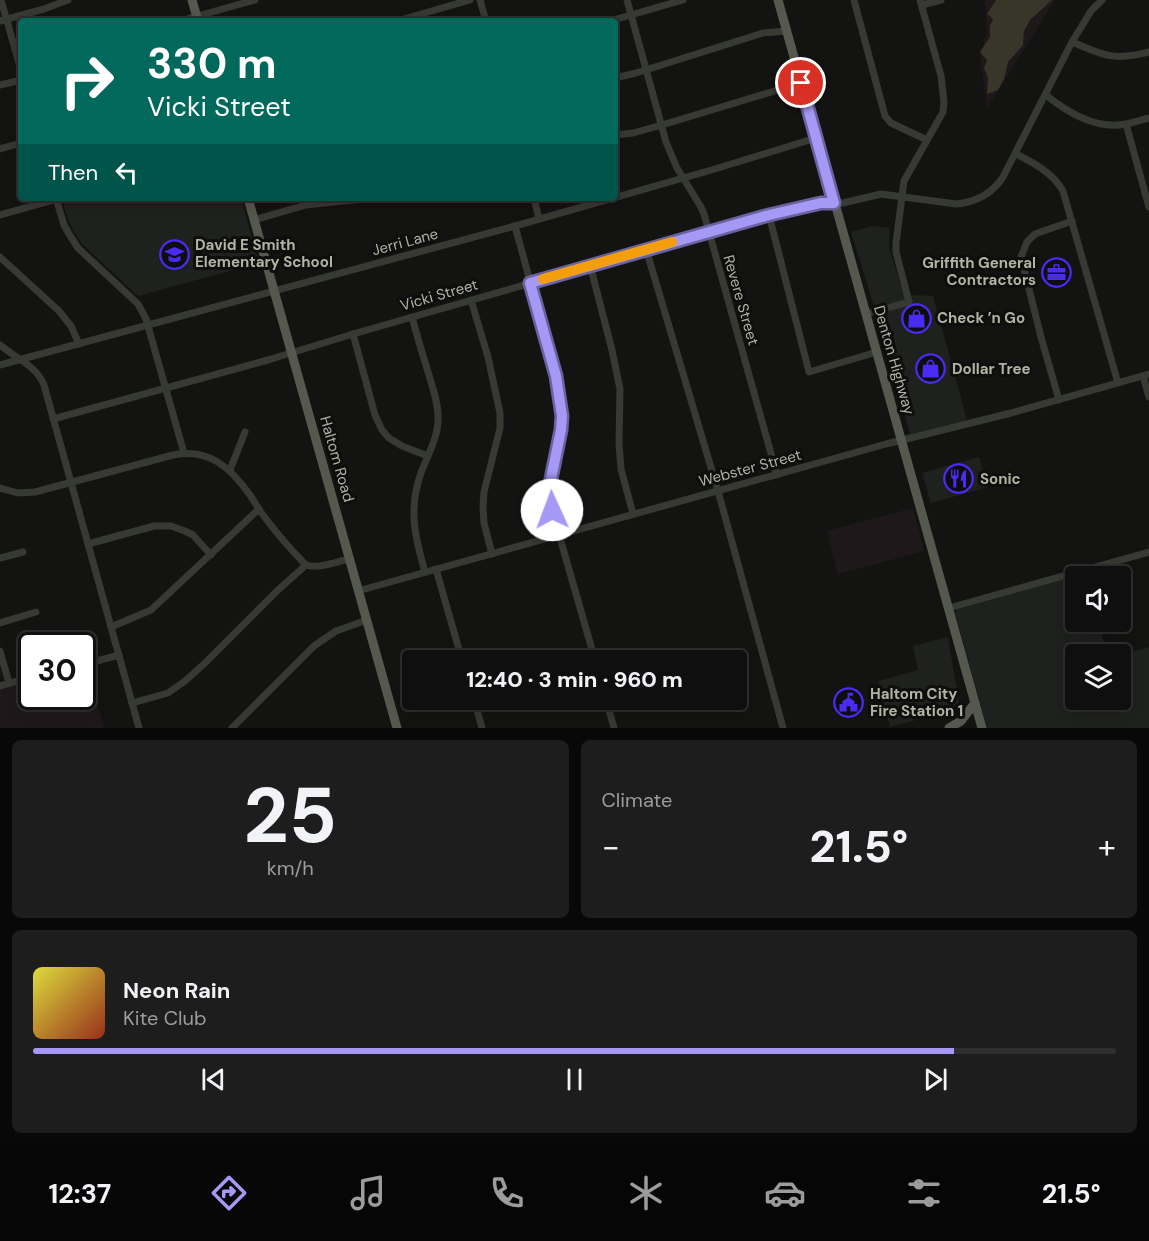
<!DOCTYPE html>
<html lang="en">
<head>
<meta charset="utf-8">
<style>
  body { margin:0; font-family:"DM Sans",sans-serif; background:#1c1d1c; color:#f1f3f6; height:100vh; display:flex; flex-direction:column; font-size:22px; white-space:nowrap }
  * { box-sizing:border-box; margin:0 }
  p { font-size:20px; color:#9b9c9e }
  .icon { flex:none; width:33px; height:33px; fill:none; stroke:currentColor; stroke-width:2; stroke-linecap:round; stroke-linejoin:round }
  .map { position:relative; height:728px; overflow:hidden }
  .panel { display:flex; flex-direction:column; gap:12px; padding:12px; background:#080808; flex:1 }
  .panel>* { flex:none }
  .hud { position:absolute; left:18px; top:18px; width:600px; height:183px; border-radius:6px; box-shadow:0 3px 15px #0003,0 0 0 2px #2e2f2e; background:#00695c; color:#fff; overflow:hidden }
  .buttons { position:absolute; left:1065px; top:566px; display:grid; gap:12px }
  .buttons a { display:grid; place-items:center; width:66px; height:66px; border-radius:6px; background:#0e0f0e; box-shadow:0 3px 15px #0003,0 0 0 2px #2e2f2e; font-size:30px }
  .speed { position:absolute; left:18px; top:632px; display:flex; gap:12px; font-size:30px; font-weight:700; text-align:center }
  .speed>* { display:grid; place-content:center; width:78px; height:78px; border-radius:50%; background:#0e0f0e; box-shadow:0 3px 15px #0003,0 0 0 2px #2e2f2e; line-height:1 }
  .speed .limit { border:3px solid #111; border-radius:9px; background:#fff; color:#111 }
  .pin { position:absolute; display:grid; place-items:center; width:51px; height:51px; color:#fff; margin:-26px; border:3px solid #fff; border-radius:50%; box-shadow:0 2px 6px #0007 }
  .me { position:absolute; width:66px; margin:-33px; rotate:358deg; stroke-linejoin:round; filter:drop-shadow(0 0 4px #0008) }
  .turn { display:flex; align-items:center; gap:21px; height:126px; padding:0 30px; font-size:27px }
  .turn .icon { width:78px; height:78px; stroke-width:2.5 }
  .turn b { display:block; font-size:42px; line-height:51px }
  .then { display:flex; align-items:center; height:57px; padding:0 30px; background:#0003; gap:12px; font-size:22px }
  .big { font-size:45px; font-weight:800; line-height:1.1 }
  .panel .tile { flex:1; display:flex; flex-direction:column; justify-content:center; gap:9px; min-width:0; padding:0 21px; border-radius:9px; background:#1c1d1c }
  .panel .dial { align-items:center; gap:0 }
  .dial b { font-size:78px; line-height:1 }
  .song { display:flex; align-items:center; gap:18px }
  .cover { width:72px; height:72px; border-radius:9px; background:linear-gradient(135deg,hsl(60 70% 55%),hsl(10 70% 35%)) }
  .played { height:6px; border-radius:3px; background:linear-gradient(90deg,#a599f5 85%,#2e2f2e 85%) }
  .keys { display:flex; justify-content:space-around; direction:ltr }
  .heat { display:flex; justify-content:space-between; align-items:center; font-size:33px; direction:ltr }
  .panel .tiles { flex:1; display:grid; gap:12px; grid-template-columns:1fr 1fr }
  .tile:last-child { grid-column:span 2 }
  .trip { position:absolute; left:402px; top:650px; width:345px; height:60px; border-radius:6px; background:#0e0f0e; box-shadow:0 3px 15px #0003,0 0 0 2px #2e2f2e; font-weight:800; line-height:60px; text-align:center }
  .dock { display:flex; height:96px; justify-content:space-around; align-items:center; background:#060606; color:#9b9c9e }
  .dock .icon { width:42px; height:42px }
  .dock .selected { color:#a599f5 }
  .dock b { font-size:27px; color:#f1f3f6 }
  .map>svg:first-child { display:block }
</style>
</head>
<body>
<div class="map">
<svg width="1149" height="728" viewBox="0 0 1149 728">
  <rect width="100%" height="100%" fill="#131412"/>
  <g fill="#1f211e">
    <polygon points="80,198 241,198 259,263 138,296 82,244 73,230 67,217 63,203"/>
    <polygon points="872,226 890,228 889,247 904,297 912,295 933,296 967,420 910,434 874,306 851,232"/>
    <polygon points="979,457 988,487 931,503 922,473"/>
    <polygon points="1085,573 1086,576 1076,576 1076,621 1098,621 1107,654 1076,654 1076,699 1120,699 1121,655 1149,647 1149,728 987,728 955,613 956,610"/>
    <polygon points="948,637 960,708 890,727 878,681 918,670 913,646"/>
  </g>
  <g fill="#1f181b">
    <polygon points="985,0 1055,0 987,108 980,56 987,32"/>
    <polygon points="913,508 924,551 838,574 827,531"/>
    <polygon points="87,668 104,728 0,728 0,689 31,681 32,696 82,696 83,669"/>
  </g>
  <polygon fill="#373628" points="996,0 1052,0 1030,20 1024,31 1023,45 1008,62 1004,79 998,90 987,94 988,78 984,68 987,60 980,52 990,37 990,26 993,19 987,14"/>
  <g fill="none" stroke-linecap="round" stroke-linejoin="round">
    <g stroke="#373933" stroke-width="7">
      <polyline points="1,0 21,70"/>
      <polyline points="480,0 486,21"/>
      <polyline points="627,0 666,142 677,168 701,207 704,214 777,475"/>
      <polyline points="854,0 885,116 891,123 927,140"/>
      <polyline points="922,5 941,0"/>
      <polyline points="0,21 44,9 68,0"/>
      <polyline points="180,21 255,0"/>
      <polyline points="397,21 470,0"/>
      <polyline points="610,21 683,0"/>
      <path d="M1072 42C1104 56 1115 61 1149 52"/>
      <polyline points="615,78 636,73 763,33 786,31"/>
      <polyline points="0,85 21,80"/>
      <path d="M1046 95C1068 113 1096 130 1126 124 1133 123 1141 120 1149 118"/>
      <polyline points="1126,124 1149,207"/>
      <polyline points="615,135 633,133 662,125 801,83"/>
      <polyline points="0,149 21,143"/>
      <path d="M1016 154C1034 163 1053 173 1063 191L1118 383"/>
      <polyline points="56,198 64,225 69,234 78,248 138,304 146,319 184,453"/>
      <polyline points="534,198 539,219"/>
      <polyline points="0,215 61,198"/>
      <polyline points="769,215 809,372 877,352"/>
      <polyline points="254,220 306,205 370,198"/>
      <polyline points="515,226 556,377 562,416 561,430 551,479 552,510 595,660"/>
      <polyline points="646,249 718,491 783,728"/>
      <polyline points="0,257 59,311 71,326 79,344"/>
      <polyline points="590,265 612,350 620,389 619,444 621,469 633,514"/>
      <polyline points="471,300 488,357 500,413 500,428 484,492 483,506 484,523 492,554"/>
      <polyline points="866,314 909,302 896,252 896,243 904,181 943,112 944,102 941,76 920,0"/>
      <path d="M412 317C417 336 423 356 429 375 433 389 439 405 438 420 438 438 427 456 421 473 408 509 415 537 425 572"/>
      <polyline points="353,334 375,415 382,430 389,438 402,446 428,456"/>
      <path d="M0 345C15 358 36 365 44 385L139 728"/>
      <polyline points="0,365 515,226 715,169 816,138"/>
      <polyline points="1143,376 1149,397"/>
      <polyline points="1059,400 1041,337 1021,257 1027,242 1035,234 1072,221"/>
      <path d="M53 419 268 360 353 334 769 215 821 203H843L881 194 956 204C977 202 992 194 1003 177L1072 42 1091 11 1102 0"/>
      <polyline points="230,470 245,432"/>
      <path d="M0 488 18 493 35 492 173 455C209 448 230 467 250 495 254 501 257 506 260 511 274 530 290 549 306 565"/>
      <polyline points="88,544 154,526 171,526 185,531 193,535 211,555"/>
      <polyline points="0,558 23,552"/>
      <path d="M306 565C319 569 336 562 349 559"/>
      <polyline points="436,569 462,660"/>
      <polyline points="358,591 886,444 1011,413 1149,374"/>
      <polyline points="949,608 1149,552"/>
      <polyline points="0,623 36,612"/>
      <polyline points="111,627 151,610 259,509"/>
      <polyline points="0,651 9,683"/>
      <polyline points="82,665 119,655"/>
      <polyline points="0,686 32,677"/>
      <polyline points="474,699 482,728"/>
      <polyline points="606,699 614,728"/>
      <polyline points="132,703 168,693 185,681 204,664 278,590 306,565"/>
      <polyline points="232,728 314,646 336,631 367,620"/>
    </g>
    <g stroke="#55584f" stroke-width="9">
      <polyline points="192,0 198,21"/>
      <polyline points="778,0 982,728"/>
      <polyline points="248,198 397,728"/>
      <polyline points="949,728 961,721 975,703"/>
    </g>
  </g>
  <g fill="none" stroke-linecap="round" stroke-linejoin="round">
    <defs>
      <polyline id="route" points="552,510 551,479 561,430 562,416 556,376 530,283 769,215 821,203 834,203 801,83"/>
    </defs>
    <use href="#route" stroke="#6b639f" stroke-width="15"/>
    <use href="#route" stroke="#a599f5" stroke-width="10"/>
    <polyline stroke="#f59e0b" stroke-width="10" points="543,279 672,242"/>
  </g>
  <defs>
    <symbol id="school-ring" viewBox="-11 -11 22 22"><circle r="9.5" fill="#0e0f0d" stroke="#492bf3" stroke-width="1.5"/><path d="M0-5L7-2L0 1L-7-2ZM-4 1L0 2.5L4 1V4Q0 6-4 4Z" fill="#492bf3"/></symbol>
    <symbol id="office-ring" viewBox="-11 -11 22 22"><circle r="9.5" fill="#0e0f0d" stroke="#492bf3" stroke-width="1.5"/><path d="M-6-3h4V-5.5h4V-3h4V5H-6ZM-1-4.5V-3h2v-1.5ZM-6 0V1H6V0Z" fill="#492bf3"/></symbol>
    <symbol id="shop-ring" viewBox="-11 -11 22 22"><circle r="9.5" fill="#0e0f0d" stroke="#492bf3" stroke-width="1.5"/><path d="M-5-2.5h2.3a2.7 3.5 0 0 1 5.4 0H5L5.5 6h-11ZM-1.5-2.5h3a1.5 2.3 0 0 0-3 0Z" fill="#492bf3"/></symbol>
    <symbol id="restaurant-ring" viewBox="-11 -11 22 22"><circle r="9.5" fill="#0e0f0d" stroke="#492bf3" stroke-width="1.5"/><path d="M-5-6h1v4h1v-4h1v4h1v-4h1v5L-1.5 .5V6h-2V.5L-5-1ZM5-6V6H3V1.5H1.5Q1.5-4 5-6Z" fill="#492bf3"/></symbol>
    <symbol id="civic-ring" viewBox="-11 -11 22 22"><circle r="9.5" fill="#0e0f0d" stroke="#492bf3" stroke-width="1.5"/><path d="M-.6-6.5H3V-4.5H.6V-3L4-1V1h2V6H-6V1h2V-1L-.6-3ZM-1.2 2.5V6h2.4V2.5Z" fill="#492bf3"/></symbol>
  </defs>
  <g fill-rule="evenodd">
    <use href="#school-ring" x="158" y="238" width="33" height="33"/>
    <use href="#office-ring" x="1040" y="256" width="33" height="33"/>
    <use href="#shop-ring" x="900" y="302" width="33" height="33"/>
    <use href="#shop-ring" x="914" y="352" width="33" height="33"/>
    <use href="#restaurant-ring" x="942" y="462" width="33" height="33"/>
    <use href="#civic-ring" x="832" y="686" width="33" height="33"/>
  </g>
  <g text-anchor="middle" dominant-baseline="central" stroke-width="6" stroke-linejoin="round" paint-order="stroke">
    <g font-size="15" fill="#b1b4a3" stroke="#0e0f0d">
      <text transform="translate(405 242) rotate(-15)">Jerri Lane</text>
      <text transform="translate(439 295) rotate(-16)">Vicki Street</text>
      <text transform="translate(741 300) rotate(74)">Revere Street</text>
      <text transform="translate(894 360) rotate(74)">Denton Highway</text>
      <text transform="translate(337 459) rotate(74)">Haltom Road</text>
      <text transform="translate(750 468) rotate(-15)">Webster Street</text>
    </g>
    <g font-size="15" font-weight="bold" fill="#b1b4a3" stroke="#0e0f0d" text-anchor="start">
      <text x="195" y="245">David E Smith<tspan x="195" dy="17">Elementary School</tspan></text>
      <text x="1036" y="263" text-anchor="end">Griffith General<tspan x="1036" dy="17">Contractors</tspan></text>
      <text x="937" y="318">Check ’n Go</text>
      <text x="952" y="369">Dollar Tree</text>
      <text x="980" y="479">Sonic</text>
      <text x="870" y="694">Haltom City<tspan x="870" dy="17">Fire Station 1</tspan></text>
    </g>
  </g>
</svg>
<div class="buttons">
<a><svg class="icon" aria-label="sound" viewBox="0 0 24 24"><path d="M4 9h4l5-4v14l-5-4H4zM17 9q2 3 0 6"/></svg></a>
<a><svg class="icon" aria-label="layers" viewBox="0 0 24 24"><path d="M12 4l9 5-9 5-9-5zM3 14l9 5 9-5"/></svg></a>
</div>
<div class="speed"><div class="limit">30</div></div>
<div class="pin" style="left:801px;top:83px;background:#d93025"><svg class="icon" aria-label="arrive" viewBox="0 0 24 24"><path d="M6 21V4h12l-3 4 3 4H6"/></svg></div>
<svg class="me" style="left:552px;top:510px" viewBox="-20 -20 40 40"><circle r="19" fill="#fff"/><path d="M0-13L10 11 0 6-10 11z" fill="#a599f5"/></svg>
<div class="trip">12:40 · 3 min · 960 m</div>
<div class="hud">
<div class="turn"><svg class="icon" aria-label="right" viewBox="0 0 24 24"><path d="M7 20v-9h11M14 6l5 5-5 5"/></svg><div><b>330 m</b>Vicki Street</div></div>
<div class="then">Then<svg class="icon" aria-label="left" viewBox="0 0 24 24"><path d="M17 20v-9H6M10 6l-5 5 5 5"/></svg></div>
</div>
</div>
<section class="panel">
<div class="tiles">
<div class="tile dial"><b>25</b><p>km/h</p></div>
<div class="tile"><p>Climate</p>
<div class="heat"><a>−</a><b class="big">21.5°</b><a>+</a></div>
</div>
<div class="tile">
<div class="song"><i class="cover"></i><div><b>Neon Rain</b><p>Kite Club</p></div></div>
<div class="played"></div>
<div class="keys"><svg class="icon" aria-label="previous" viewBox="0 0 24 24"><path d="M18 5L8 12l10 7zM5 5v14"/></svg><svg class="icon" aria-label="pause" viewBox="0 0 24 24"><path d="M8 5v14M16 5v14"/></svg><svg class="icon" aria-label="next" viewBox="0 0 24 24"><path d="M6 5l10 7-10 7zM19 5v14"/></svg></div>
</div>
</div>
</section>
<nav class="dock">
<b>12:37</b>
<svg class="icon selected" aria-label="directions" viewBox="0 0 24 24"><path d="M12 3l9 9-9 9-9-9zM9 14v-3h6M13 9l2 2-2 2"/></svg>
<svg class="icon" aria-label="music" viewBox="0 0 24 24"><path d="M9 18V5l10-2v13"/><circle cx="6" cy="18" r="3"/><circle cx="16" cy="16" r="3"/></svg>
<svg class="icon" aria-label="phone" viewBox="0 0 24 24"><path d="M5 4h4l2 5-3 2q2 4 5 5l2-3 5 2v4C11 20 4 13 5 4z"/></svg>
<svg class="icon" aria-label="climate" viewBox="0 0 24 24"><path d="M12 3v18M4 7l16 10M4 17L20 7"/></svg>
<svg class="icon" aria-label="car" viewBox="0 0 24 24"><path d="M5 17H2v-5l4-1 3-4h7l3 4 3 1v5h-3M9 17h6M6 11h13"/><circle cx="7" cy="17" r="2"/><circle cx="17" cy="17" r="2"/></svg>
<svg class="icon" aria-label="filters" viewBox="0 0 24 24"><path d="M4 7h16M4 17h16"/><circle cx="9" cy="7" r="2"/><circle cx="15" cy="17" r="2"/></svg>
<b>21.5°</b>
</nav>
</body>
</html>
